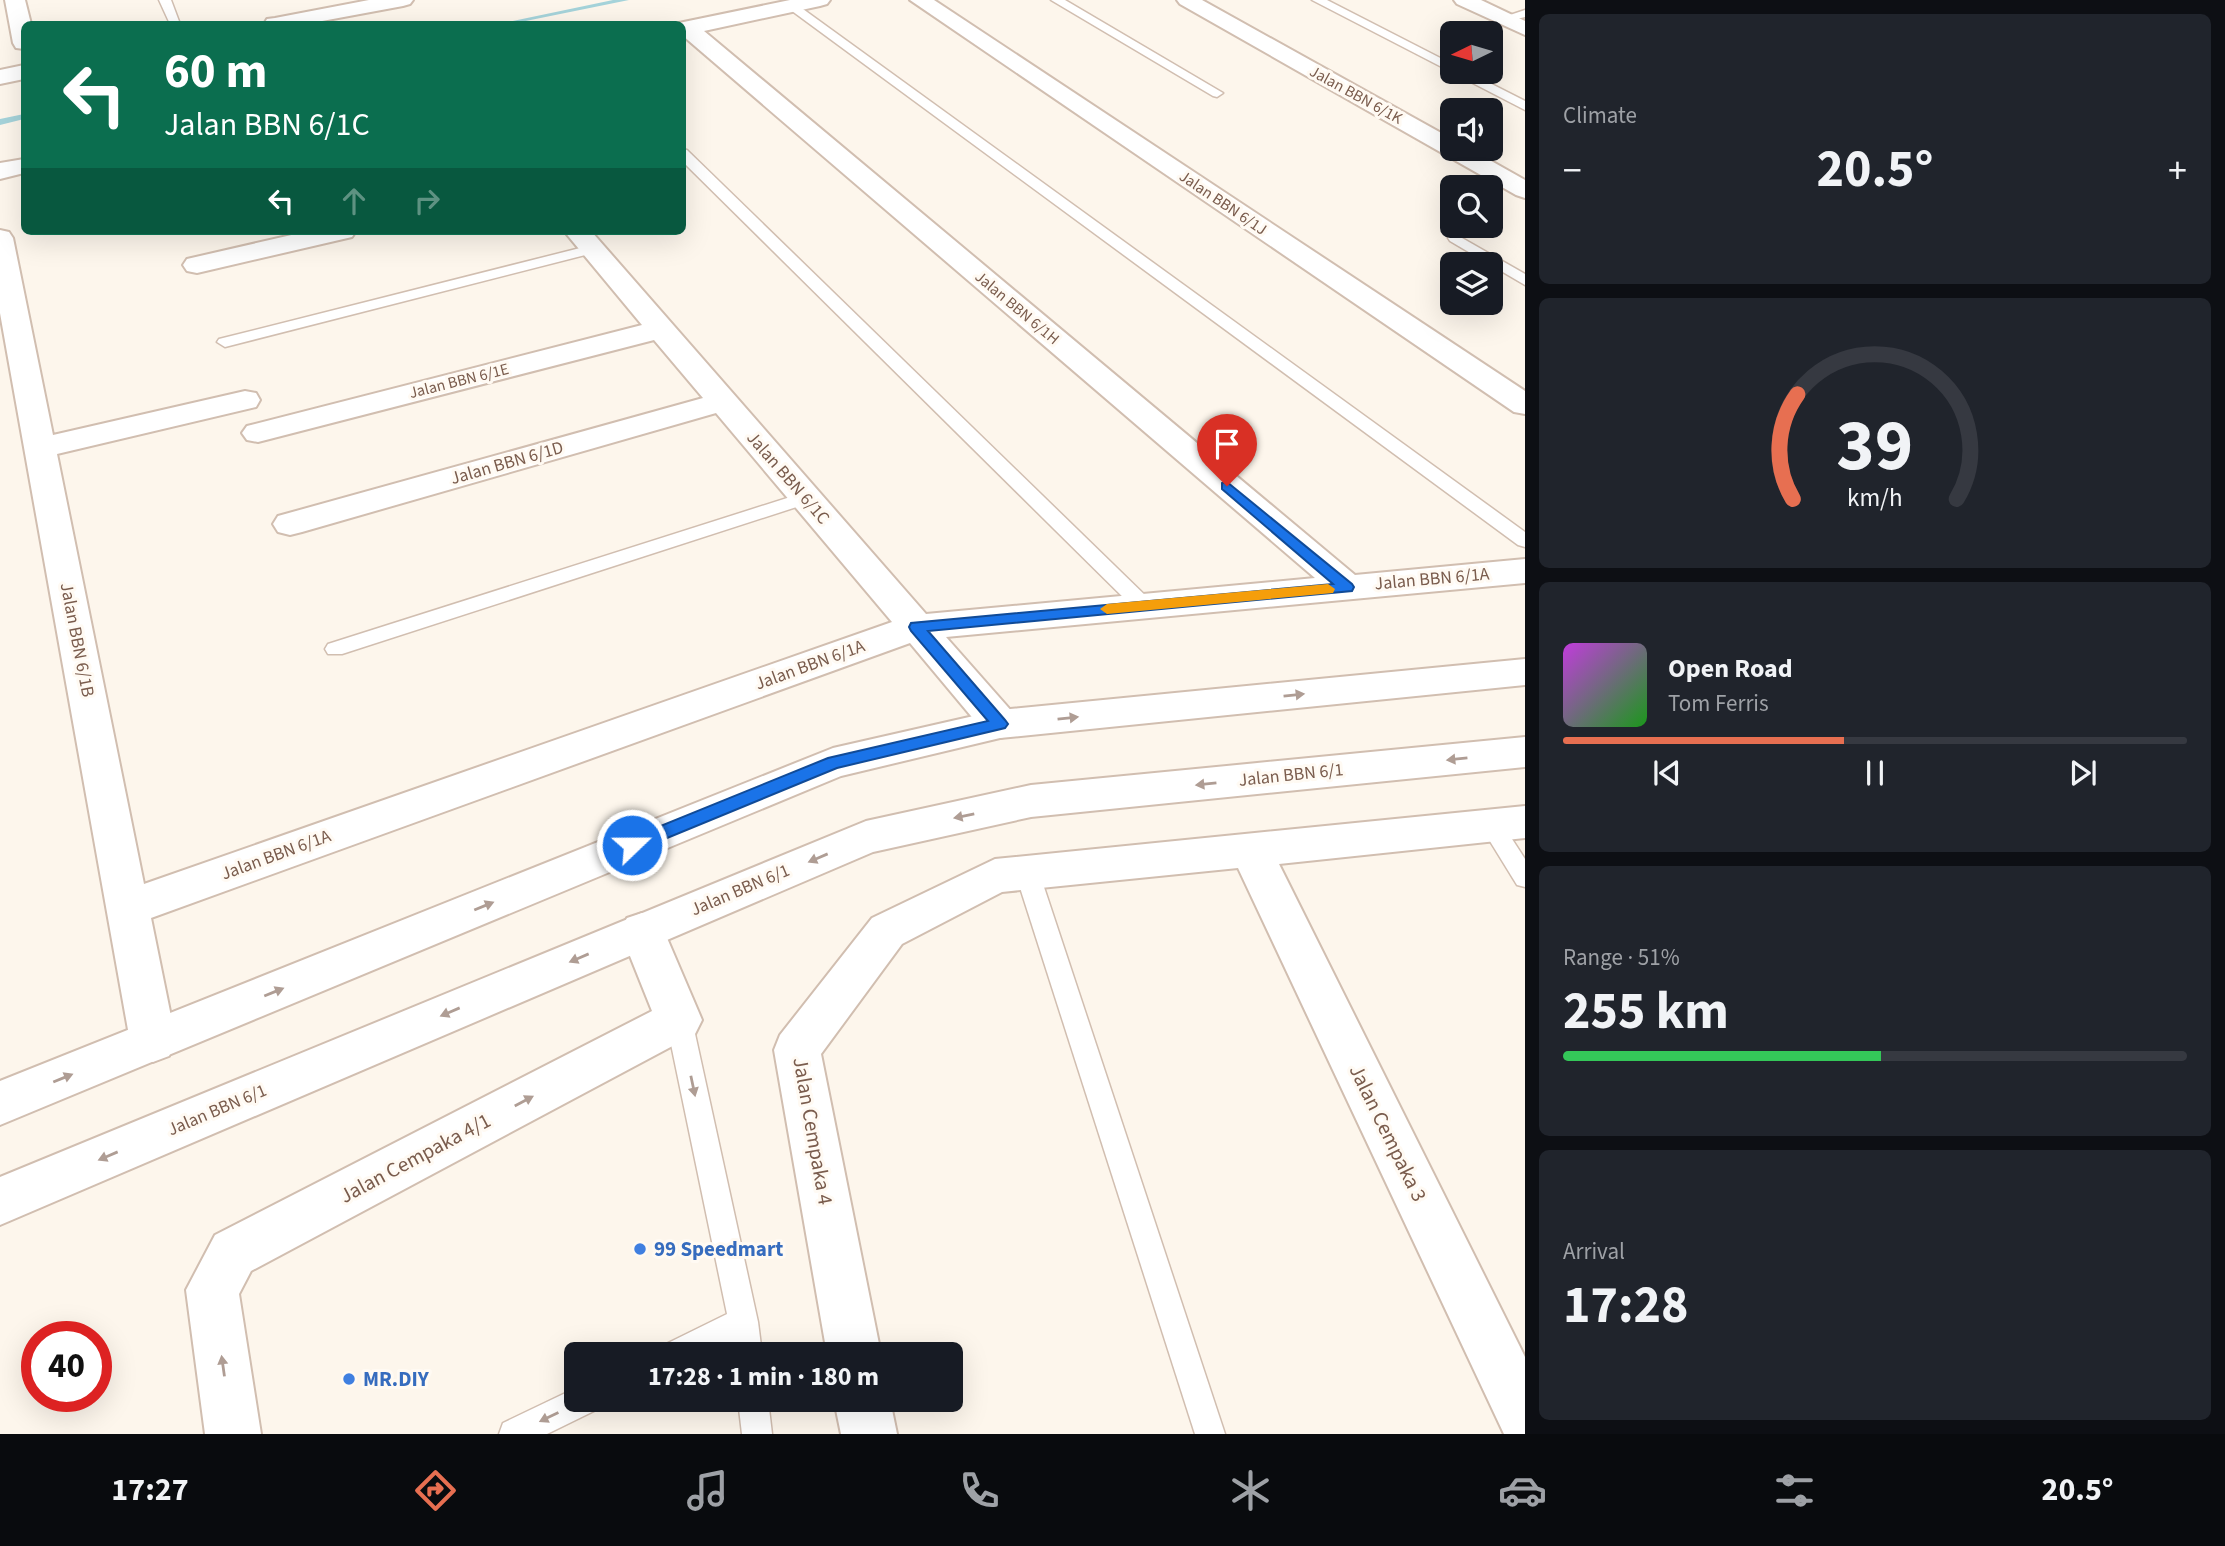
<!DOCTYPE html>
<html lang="en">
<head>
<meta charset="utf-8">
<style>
  body { margin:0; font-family:"Source Sans 3",sans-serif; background:#20242c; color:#f1f3f6; height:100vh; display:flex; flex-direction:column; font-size:26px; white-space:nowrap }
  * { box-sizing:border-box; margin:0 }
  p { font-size:23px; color:#9ea1a6 }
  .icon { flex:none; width:38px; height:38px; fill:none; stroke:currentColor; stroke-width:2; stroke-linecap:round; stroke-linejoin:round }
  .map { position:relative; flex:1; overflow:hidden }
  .panel { display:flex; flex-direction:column; gap:14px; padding:14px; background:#0d0f14; width:700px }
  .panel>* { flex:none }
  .hud { position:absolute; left:21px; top:21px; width:665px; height:214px; border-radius:10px; box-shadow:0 7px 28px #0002; background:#0b6e4f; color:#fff; overflow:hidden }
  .needle { width:46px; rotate:265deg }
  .controls { position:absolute; left:1440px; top:21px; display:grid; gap:14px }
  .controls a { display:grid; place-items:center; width:63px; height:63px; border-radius:10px; background:#171b24; box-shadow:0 7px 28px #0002; font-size:35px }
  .speed { position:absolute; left:21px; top:1321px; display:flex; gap:14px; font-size:35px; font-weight:700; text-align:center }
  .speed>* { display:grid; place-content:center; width:91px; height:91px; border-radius:50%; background:#171b24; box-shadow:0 7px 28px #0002; line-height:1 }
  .speed .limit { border:10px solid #d22; background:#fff; color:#111 }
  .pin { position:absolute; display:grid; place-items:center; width:60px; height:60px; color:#fff; margin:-72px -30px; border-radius:50% 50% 50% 0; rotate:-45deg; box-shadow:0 0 7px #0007 }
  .pin .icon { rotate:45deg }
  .me { position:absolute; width:77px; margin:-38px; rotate:68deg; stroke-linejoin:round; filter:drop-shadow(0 0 5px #0008) }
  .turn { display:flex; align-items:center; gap:24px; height:147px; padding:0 28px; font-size:32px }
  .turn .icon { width:91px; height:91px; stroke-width:2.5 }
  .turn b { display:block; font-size:49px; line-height:60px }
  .lanes { display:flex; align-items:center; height:66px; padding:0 28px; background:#0003; justify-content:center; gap:35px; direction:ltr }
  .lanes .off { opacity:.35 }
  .big { font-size:52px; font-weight:700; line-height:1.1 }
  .panel .card { flex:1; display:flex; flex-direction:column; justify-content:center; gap:10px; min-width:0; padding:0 24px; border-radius:10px; background:#20242c }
  .panel .dial { align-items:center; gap:0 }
  .dial svg { height:182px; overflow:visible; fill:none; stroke:#363941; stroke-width:7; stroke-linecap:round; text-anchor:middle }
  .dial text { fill:#f1f3f6; stroke:none }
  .song { display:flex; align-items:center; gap:21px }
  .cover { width:84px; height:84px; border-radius:10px; background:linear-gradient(135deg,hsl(290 70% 55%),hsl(120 70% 35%)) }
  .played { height:7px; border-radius:4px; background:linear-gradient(90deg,#e76f51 45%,#363941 45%) }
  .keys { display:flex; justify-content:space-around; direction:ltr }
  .heat { display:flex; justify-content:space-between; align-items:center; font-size:38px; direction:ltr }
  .charge { height:10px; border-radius:5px; background:linear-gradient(90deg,#34c759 51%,#363941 0) }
  .trip { position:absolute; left:564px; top:1342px; width:399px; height:70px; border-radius:10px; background:#171b24; box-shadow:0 7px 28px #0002; font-weight:700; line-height:70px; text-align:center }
  .dock { display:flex; height:112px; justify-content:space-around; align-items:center; background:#090b0e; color:#9ea1a6 }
  .dock .icon { width:49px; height:49px }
  .dock .on { color:#e76f51 }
  .dock b { font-size:32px; color:#f1f3f6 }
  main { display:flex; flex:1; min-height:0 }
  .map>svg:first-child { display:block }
</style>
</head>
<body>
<main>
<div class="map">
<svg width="1525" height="1434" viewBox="0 0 1525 1434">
  <rect width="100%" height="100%" fill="#fdf6ec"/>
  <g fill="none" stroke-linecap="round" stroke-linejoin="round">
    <g fill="#a5d3da" fill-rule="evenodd">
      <polygon points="613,0 629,0 511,24 498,24"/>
      <polygon points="24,114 24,119 0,125 0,119"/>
    </g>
    <defs>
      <g id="service">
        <polygon points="159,0 171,0 180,24 170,24"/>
        <polygon points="1051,0 1065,0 1223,93 1217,97 1213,96"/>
        <polygon points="1312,0 1327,0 1452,64 1452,72 1468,72 1525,101 1525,110"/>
        <polygon points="788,4 796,4 1525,532 1525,547 1518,545 788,8"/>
        <polygon points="1525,10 1525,17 1504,22 1498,19"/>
        <polygon points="682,149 687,150 1151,601 1154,606 1151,611 1137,611 682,161"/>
        <polygon points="1455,234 1525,274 1525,285 1450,241 1448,238 1450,235"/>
        <polygon points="592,245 599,249 597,252 225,347 217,342 219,339"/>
        <polygon points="806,492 812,494 815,498 812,502 342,654 328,654 325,649 328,644"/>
        <polygon points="1491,816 1499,819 1525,859 1525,887 1517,885 1480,825 1483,819"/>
        <polygon points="1027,863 1035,865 1039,872 1225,1434 1195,1434 1015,872 1019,865"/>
        <polygon points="679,1009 688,1012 692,1020 758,1322 762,1354 732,1354 731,1343 707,1354 661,1354 666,1344 727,1314 666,1020 670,1012"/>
        <polygon points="576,1388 576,1400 598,1400 594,1411 547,1434 499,1434 503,1423"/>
        <polygon points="738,1400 768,1400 772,1434 742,1434"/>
      </g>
      <g id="minor">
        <polygon points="5,0 25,0 31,24 24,24 24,49 16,48 13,43"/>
        <polygon points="369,0 413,0 410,4 403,6 306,24 264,24 267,19 275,18"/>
        <polygon points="790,0 830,0 827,4 820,6 704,31 1355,575 1525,559 1525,583 946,637 1014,714 1019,724 1014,734 1000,738 986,734 910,643 151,918 176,1041 169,1056 153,1062 137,1056 130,1041 0,313 0,230 9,232 13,238 53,435 245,391 256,393 260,400 256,407 57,454 144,884 892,622 716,413 302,532 290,535 278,532 273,524 278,516 703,398 654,340 258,442 247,440 242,433 247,426 642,325 564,231 591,231 926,614 1315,578 682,35 682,24 674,24"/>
        <polygon points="910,0 934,0 1525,391 1525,414 1514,412"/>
        <polygon points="1177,0 1202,0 1452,139 1452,149 1470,149 1525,180 1525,198 1516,195 1180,4"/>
        <polygon points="1454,0 1481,0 1525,21 1525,35 1457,4"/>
        <polygon points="24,65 24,79 0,84 0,70"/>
        <polygon points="24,159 24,173 0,179 0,163"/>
        <polygon points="309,231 356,231 352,237 197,273 187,271 183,265 187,259"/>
        <polygon points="1525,806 1525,838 1279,864 1525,1357 1525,1434 1504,1434 1238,868 1002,892 902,944 821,1054 881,1354 827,1354 774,1050 780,1035 872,918 995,859"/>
        <polygon points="642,913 657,918 664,931 702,1020 695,1034 251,1271 239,1294 261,1434 205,1434 186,1290 215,1235 652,1011 620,931 627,918"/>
        <polygon points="834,1400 890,1400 897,1434 841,1434"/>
      </g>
      <g id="tertiary">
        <polygon points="1525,659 1525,685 1000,738 841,776 0,1125 0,1081 833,748 1000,710"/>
        <polygon points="1525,737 1525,767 1031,817 873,852 0,1225 0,1177 866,821 1031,785"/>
      </g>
    </defs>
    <use href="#service" stroke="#d1beb0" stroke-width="3"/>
    <use href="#minor" stroke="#d1beb0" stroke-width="4"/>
    <use href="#tertiary" stroke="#d1beb0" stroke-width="4"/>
    <use href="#service" fill="#fff" fill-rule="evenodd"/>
    <use href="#minor" fill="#fff" fill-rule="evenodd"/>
    <use href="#tertiary" fill="#fff" fill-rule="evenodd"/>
  </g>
  <defs><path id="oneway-solid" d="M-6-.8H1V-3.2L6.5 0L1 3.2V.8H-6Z" transform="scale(1.75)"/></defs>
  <g fill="#af9d94">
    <use href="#oneway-solid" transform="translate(1294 695) rotate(-6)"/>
    <use href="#oneway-solid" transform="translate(1068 718) rotate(-6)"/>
    <use href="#oneway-solid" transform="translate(1457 759) rotate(174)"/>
    <use href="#oneway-solid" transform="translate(1206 784) rotate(174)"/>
    <use href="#oneway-solid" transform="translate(964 816) rotate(168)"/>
    <use href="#oneway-solid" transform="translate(818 858) rotate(157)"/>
    <use href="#oneway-solid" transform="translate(484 906) rotate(-22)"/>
    <use href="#oneway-solid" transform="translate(579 958) rotate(157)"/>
    <use href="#oneway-solid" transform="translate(274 992) rotate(-22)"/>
    <use href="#oneway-solid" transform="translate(450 1012) rotate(157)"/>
    <use href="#oneway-solid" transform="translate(63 1078) rotate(-22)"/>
    <use href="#oneway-solid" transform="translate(693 1086) rotate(78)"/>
    <use href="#oneway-solid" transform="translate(524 1101) rotate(-28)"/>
    <use href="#oneway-solid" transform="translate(108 1156) rotate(157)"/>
    <use href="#oneway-solid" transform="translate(223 1366) rotate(-98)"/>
    <use href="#oneway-solid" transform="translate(549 1417) rotate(154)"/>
  </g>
  <polygon fill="#1a73e8" stroke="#114b97" stroke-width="2" points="1227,482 1352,584 1354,587 1352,591 928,631 1005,720 1008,724 1005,728 837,768 638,850 626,850 623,845 626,840 828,758 988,721 911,631 909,627 911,623 1333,584 1222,489 1222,483"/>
  <polygon fill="#f59e0b" points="1328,584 1335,589 1333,593 1107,614 1100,609 1107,604"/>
  <g fill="#3f7fe0" stroke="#fffaf3" stroke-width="2.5">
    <circle cx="640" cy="1249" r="7"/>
    <circle cx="349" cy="1379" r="7"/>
  </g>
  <g text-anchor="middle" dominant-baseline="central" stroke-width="6" stroke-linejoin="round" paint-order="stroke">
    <g font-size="16" fill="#7a5c4d" stroke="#fffaf3">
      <text transform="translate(1356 95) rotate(29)">Jalan BBN 6/1K</text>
      <text transform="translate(1223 203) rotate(34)">Jalan BBN 6/1J</text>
      <text transform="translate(1017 308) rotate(40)">Jalan BBN 6/1H</text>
      <text transform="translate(459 381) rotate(-14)">Jalan BBN 6/1E</text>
    </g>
    <g font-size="18" fill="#7a5c4d" stroke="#fffaf3">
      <text transform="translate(507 463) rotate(-16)">Jalan BBN 6/1D</text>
      <text transform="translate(788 478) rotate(49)">Jalan BBN 6/1C</text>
      <text transform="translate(1432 579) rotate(-5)">Jalan BBN 6/1A</text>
      <text transform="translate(77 640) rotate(79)">Jalan BBN 6/1B</text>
      <text transform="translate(810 665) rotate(-20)">Jalan BBN 6/1A</text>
      <text transform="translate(1291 775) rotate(-6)">Jalan BBN 6/1</text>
      <text transform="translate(276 855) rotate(-20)">Jalan BBN 6/1A</text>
      <text transform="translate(740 890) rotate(-23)">Jalan BBN 6/1</text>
      <text transform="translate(217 1110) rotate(-23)">Jalan BBN 6/1</text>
    </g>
    <g font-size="21" fill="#7a5c4d" stroke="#fffaf3">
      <text transform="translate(813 1131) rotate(80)">Jalan Cempaka 4</text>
      <text transform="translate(1388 1133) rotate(64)">Jalan Cempaka 3</text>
      <text transform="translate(415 1158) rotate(-28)">Jalan Cempaka 4/1</text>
    </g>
    <g font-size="21" font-weight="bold" fill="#366cbe" stroke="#fffaf3" text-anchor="start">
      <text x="654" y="1249">99 Speedmart</text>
      <text x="363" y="1379">MR.DIY</text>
    </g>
  </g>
</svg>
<div class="controls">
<a><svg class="needle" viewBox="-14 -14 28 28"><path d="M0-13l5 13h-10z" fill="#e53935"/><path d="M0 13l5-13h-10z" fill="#9ea1a6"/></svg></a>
<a><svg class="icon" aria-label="sound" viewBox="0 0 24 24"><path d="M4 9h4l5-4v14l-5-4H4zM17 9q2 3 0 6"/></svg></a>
<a><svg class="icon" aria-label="search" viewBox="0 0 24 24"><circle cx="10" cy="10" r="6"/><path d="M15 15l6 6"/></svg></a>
<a><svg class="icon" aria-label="layers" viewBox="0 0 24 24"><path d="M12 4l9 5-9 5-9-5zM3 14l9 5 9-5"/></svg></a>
</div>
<div class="speed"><div class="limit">40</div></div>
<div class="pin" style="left:1227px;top:486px;background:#d93025"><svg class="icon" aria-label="arrive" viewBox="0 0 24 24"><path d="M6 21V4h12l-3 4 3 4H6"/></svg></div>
<svg class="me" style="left:632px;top:845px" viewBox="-20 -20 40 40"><circle r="17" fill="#1a73e8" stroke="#fff" stroke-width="3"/><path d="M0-11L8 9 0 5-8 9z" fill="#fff"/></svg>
<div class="trip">17:28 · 1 min · 180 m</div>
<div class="hud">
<div class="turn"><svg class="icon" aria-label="left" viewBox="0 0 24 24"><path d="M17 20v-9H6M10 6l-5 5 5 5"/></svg><div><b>60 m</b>Jalan BBN 6/1C</div></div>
<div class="lanes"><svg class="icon" aria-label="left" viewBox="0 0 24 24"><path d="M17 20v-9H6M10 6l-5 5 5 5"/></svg><svg class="icon off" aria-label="ahead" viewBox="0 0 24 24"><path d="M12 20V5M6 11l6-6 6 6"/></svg><svg class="icon off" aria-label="right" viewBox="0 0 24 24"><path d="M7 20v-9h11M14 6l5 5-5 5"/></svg></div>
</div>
</div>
<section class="panel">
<div class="card"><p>Climate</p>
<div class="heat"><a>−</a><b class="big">20.5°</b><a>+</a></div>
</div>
<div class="card dial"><svg viewBox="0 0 100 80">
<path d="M14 69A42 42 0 1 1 86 69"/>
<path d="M14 69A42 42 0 0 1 16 23" stroke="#e76f51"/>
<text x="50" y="56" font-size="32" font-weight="700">39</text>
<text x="50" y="72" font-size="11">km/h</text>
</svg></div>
<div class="card">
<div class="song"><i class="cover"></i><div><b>Open Road</b><p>Tom Ferris</p></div></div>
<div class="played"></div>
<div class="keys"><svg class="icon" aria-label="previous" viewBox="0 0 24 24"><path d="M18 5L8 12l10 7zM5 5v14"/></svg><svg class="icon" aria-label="pause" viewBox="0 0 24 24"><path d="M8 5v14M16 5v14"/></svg><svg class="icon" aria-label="next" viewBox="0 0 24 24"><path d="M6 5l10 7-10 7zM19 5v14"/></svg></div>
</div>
<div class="card"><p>Range · 51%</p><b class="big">255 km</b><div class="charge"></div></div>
<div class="card"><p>Arrival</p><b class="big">17:28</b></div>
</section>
</main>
<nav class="dock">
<b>17:27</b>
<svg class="icon on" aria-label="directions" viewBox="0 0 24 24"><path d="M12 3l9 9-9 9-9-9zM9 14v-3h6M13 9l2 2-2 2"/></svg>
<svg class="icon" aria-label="music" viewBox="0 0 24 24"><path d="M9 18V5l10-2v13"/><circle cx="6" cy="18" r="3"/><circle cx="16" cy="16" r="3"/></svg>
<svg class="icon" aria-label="phone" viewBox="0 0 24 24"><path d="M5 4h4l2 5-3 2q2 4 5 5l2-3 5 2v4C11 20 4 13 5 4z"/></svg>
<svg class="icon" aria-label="climate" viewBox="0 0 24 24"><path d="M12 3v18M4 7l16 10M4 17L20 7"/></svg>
<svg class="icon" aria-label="car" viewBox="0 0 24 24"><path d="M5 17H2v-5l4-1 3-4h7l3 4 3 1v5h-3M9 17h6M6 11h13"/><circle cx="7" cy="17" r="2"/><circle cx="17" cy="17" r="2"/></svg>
<svg class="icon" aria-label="filters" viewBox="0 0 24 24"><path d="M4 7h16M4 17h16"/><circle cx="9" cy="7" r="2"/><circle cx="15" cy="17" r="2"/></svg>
<b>20.5°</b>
</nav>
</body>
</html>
